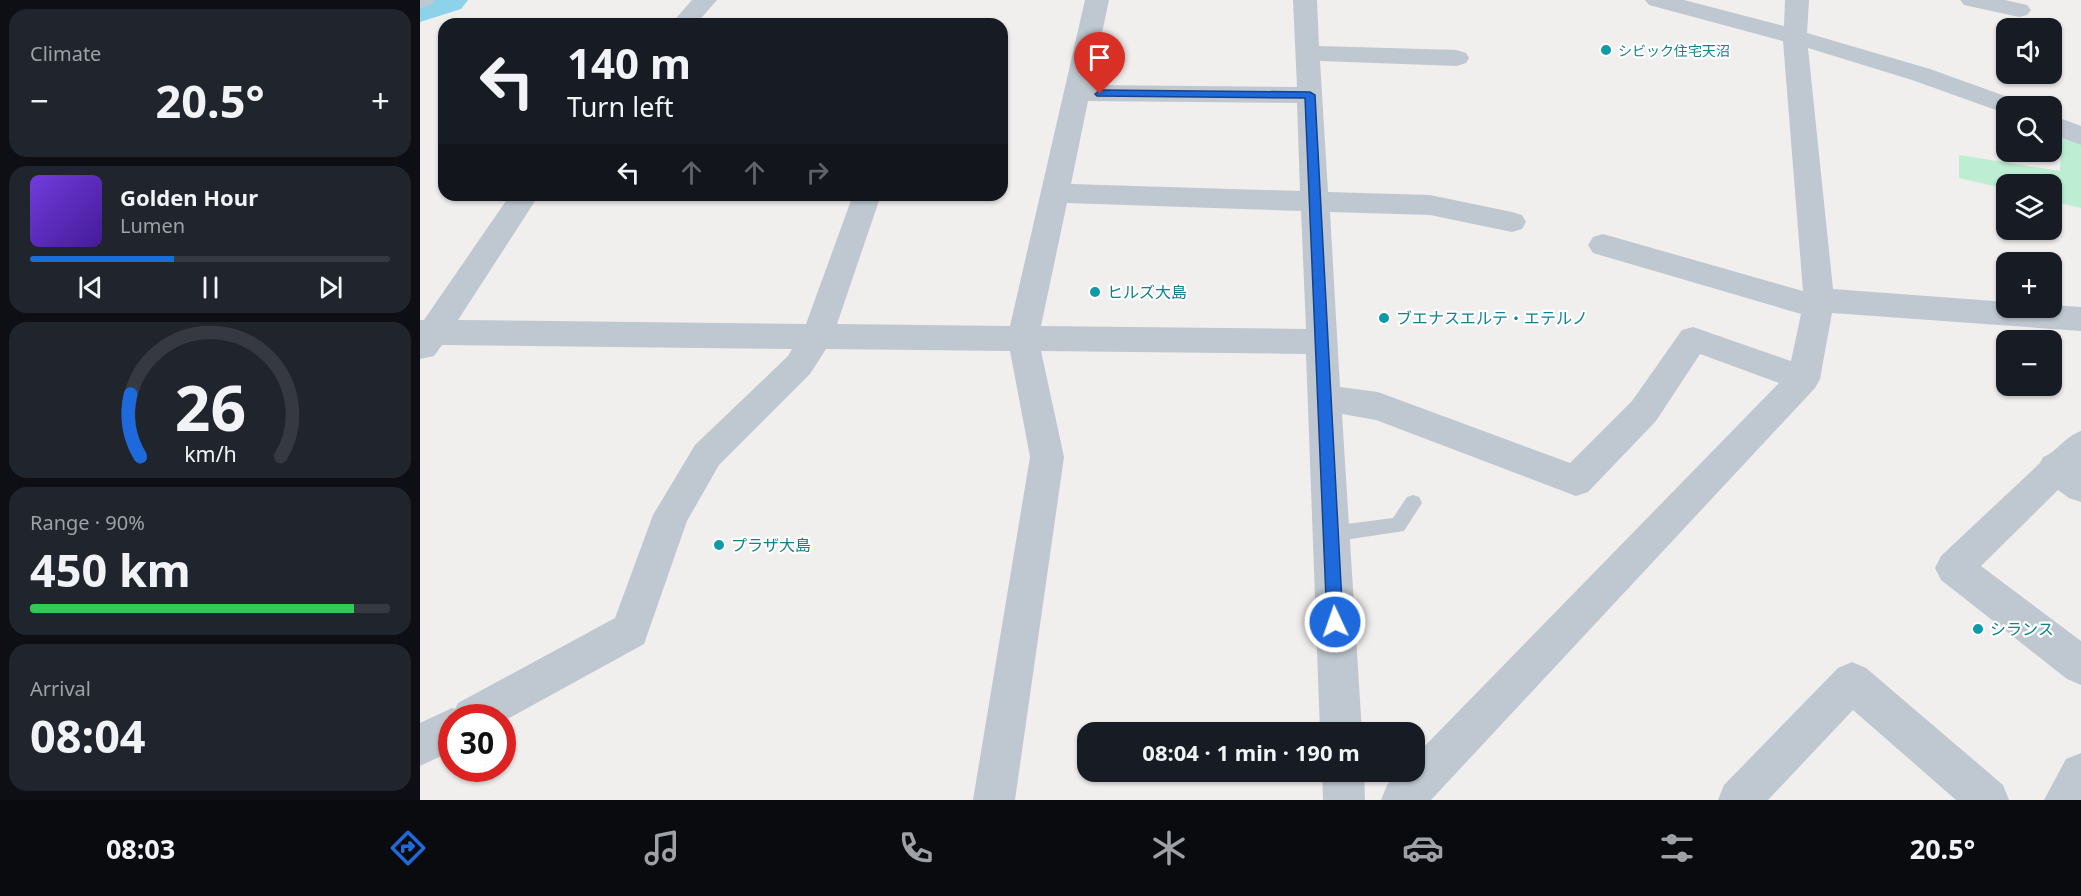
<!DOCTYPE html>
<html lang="en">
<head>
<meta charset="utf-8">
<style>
  body { margin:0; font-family:"Noto Sans","Noto Sans JP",sans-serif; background:#20242c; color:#f1f3f6; height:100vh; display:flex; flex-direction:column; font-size:22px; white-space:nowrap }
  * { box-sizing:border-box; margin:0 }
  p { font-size:20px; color:#9ea1a6 }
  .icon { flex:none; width:33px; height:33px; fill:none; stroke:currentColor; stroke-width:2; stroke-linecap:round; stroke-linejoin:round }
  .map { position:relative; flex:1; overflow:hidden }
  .panel { display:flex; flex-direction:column; gap:9px; padding:9px; background:#0d0f14; width:420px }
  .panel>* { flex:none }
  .guide { position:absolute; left:18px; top:18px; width:570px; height:183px; border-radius:18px; box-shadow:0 2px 4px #0004; background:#171b24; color:#f1f3f6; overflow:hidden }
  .controls { position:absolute; left:1576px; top:18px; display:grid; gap:12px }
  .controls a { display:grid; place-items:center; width:66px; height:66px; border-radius:12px; background:#171b24; box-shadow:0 2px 4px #0004; font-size:30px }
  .speed { position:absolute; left:18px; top:704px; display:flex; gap:12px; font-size:30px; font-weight:700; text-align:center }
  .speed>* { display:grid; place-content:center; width:78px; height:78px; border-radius:50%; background:#171b24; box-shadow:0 2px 4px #0004; line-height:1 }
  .speed .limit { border:9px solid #d22; background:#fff; color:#111 }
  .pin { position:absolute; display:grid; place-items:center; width:51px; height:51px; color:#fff; margin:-62px -26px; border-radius:50% 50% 50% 0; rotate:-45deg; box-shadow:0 0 6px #0007 }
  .pin .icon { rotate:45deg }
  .me { position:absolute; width:66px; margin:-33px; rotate:357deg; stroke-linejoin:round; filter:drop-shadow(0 0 4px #0008) }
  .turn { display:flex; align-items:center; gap:21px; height:126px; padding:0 30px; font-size:27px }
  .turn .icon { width:78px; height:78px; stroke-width:2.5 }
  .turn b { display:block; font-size:42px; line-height:51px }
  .lanes { display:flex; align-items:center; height:57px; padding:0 30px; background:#0003; justify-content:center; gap:30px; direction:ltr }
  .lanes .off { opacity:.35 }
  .big { font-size:45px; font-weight:700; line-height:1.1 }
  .panel .tile { flex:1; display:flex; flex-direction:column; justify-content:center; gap:9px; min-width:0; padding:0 21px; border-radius:18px; background:#20242c }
  .panel .dial { align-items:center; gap:0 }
  .dial svg { height:156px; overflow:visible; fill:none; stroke:#363941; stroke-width:7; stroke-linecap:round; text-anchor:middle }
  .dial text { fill:#f1f3f6; stroke:none }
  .song { display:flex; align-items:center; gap:18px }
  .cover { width:72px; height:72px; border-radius:9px; background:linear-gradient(135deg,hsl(260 70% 55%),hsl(260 70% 35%)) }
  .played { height:6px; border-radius:3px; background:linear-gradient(90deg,#1e69db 40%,#363941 40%) }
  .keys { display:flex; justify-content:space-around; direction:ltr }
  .heat { display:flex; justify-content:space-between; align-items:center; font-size:33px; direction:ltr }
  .charge { height:9px; border-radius:4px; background:linear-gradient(90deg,#34c759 90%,#363941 0) }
  .trip { position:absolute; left:657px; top:722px; width:348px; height:60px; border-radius:18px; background:#171b24; box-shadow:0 2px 4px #0004; font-weight:700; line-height:60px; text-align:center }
  .tabs { display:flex; height:96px; justify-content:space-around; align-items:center; background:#090b0e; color:#9ea1a6 }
  .tabs .icon { width:42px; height:42px }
  .tabs .current { color:#1e69db }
  .tabs b { font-size:27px; color:#f1f3f6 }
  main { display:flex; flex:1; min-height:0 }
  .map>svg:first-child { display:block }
</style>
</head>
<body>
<main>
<section class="panel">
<div class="tile"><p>Climate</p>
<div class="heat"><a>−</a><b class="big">20.5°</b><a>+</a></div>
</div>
<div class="tile">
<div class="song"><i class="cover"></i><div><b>Golden Hour</b><p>Lumen</p></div></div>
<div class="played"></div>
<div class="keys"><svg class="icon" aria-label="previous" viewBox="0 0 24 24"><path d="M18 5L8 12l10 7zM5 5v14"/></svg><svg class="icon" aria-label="pause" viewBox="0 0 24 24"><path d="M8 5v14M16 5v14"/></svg><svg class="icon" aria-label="next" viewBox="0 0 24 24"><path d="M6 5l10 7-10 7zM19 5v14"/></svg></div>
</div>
<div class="tile dial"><svg viewBox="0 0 100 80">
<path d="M14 69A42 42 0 1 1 86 69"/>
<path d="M14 69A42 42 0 0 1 9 37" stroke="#1e69db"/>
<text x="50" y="56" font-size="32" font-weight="700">26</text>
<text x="50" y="72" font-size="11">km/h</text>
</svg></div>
<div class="tile"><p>Range · 90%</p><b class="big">450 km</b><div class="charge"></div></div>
<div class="tile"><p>Arrival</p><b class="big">08:04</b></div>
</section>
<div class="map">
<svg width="1661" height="800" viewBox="0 0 1661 800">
  <rect width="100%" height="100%" fill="#f1eeee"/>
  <polygon fill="#bdedd2" points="1642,136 1661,144 1661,208 1632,201 1632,184 1587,184 1587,189 1539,178 1539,155 1640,171"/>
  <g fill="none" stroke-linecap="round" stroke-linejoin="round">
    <polygon fill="#8cd2e9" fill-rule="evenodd" points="0,0 48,0 41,9 0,22"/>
    <polygon fill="#bfc8d0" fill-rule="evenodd" points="993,495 999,497 1002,503 984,531 911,542 905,540 902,534 905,528 911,526 973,518 987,497"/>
    <g fill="#bfc8d0" fill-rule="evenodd">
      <polygon points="0,0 15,0 11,5 0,8"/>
      <polygon points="272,0 297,0 276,24 251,24"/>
      <path d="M665 0H689L671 85 877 87 873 0H897L899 46 1037 50 1046 53 1049 58 1046 63 1037 66 900 61 908 192 1010 195 1092 212 1102 215 1106 222 1102 229 1092 232 1010 215 910 212 920 387 958 392 1150 463 1212 401 1262 330 1273 327 1371 361 1381 314 1173 253 1168 245 1173 237 1183 234 1383 291 1363 41 1229 5 1225 0H1264L1364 26 1365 0H1389L1387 33 1510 69 1596 100 1600 106H1587V114L1492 80 1388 48 1413 289 1587 302V308H1632V305L1661 307V331L1412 313 1400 379 1395 388 1011 800H961L967 785 980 771H994V757L1359 383 1280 354 1236 421 1168 492 1156 496 956 420 922 414 942 732H900L886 354 621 351 644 457 595 800H553L610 457 590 351 406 349 390 374 299 465 267 521 224 644 82 722V717H32V751L0 766V723L32 708 35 709 38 703 195 618 233 515 275 445 368 356 372 349 22 345 14 356 0 359V320H4L90 195H119L38 320 386 324 433 195H461L417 324 590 326ZM668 101 877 103 880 191 651 184ZM647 203 881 211 886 329 621 326Z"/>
      <polygon points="1540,0 1585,0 1607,5 1611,10 1607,15 1599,17 1544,5"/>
      <polygon points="1632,115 1661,126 1661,145 1632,134"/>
      <path d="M1661 431V502L1649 498 1638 490 1561 566 1661 641V685L1647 679 1521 580 1515 568 1521 556 1620 463 1623 457C1637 452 1644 437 1661 431Z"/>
      <polygon points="1432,662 1446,668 1583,785 1589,800 1536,800 1433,710 1348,800 1298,800 1304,785 1418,668"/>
      <polygon points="1661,753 1661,800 1624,800 1646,759"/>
      <polygon points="902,771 944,771 945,800 903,800"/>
    </g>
  </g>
  <polygon fill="#1e69db" stroke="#14448e" stroke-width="1.5" points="680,90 890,92 895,95 923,622 921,627 915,630 910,627 907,622 885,98 677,96 675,94"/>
  <g fill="#0f9aa8" stroke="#fff" stroke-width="2">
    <circle cx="1186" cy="50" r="6"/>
    <circle cx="675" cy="292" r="6"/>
    <circle cx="964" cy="318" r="6"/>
    <circle cx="299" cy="545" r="6"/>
    <circle cx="1558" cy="629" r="6"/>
  </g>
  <g text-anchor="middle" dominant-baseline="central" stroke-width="4.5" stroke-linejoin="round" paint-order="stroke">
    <g font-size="14" fill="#0d838f" stroke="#fff" text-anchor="start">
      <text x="1198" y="50">シビック住宅天沼</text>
    </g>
    <g font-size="16" fill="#0d838f" stroke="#fff" text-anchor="start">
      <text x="687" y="292">ヒルズ大島</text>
      <text x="976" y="318">ブエナスエルテ・エテルノ</text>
      <text x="311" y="545">プラザ大島</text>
      <text x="1570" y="629">シランス</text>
    </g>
  </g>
</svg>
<div class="controls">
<a><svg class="icon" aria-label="sound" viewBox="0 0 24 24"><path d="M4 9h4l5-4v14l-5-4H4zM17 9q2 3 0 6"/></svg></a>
<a><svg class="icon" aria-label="search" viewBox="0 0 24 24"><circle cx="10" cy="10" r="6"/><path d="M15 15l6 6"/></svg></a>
<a><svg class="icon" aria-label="layers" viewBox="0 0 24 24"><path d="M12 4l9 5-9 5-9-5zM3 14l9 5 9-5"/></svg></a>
<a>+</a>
<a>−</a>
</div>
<div class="speed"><div class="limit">30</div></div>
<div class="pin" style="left:680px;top:94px;background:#d93025"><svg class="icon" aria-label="arrive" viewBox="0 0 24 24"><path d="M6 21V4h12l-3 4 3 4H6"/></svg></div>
<svg class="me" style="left:915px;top:622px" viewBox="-20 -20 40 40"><circle r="17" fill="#1e69db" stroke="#fff" stroke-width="3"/><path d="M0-11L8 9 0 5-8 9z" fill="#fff"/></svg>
<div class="trip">08:04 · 1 min · 190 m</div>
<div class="guide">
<div class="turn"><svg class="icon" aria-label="left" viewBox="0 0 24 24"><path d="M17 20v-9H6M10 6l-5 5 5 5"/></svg><div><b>140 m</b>Turn left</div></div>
<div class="lanes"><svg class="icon" aria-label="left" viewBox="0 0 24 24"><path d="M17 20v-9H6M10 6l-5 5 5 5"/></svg><svg class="icon off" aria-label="ahead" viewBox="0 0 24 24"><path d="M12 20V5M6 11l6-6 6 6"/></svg><svg class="icon off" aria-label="ahead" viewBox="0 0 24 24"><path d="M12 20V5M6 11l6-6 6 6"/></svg><svg class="icon off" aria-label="right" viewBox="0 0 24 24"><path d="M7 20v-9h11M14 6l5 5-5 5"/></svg></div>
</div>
</div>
</main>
<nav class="tabs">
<b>08:03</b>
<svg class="icon current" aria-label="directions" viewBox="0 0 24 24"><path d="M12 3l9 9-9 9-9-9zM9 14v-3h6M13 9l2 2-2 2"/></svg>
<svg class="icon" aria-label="music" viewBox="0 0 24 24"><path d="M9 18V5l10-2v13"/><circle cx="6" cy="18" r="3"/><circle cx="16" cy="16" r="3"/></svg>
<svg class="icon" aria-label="phone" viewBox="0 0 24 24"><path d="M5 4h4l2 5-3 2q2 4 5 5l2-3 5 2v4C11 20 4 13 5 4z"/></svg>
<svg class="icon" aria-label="climate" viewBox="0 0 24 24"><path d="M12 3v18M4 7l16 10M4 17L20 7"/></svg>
<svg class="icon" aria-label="car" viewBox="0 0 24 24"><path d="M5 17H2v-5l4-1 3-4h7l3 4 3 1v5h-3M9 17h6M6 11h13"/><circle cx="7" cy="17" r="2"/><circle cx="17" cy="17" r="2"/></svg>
<svg class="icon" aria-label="filters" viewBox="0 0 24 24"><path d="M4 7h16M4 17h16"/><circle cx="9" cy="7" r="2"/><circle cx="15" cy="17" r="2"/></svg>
<b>20.5°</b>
</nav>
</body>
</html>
